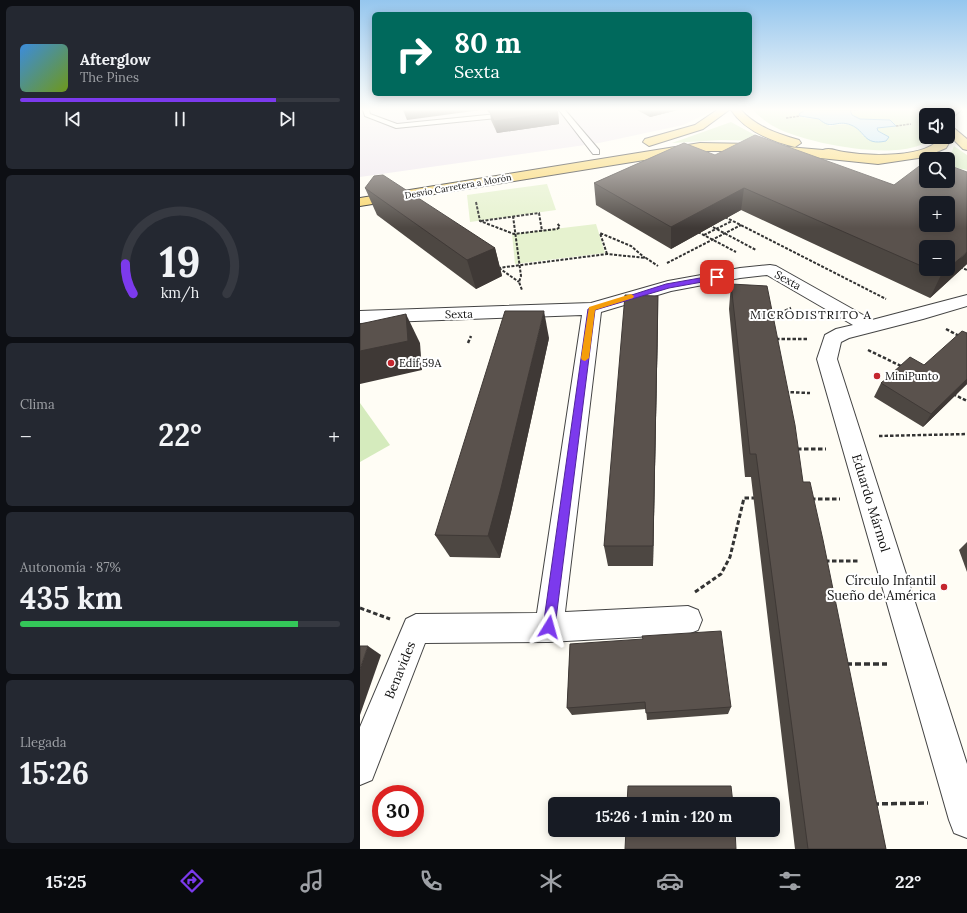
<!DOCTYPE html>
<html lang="es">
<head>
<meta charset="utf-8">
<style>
  body { margin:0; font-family:Lora,serif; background:#242831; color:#f1f3f6; height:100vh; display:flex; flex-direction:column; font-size:15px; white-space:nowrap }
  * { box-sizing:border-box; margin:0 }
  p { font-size:13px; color:#9ea1a6 }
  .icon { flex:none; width:22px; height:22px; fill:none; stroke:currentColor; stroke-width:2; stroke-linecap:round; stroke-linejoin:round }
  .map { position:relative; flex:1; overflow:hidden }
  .sheet { display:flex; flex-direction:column; gap:6px; padding:6px; background:#0d0f14; width:360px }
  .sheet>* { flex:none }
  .hud { position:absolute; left:12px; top:12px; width:380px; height:84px; border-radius:6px; box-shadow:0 2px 10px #0003; background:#00695c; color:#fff; overflow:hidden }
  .fabs { position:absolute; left:559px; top:108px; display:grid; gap:8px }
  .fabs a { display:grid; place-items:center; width:36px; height:36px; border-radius:6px; background:#171b24; box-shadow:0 2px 10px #0003; font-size:20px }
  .speed { position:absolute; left:12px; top:785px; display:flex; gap:8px; font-size:20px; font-weight:700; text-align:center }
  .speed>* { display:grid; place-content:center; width:52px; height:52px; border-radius:50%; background:#171b24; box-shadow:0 2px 10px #0003; line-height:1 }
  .speed .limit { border:6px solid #d22; background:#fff; color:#111 }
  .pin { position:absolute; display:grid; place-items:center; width:34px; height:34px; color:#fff; margin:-17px; border-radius:8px; box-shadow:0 2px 6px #0006 }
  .me { position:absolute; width:44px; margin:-22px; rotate:8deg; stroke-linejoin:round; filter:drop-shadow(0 0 3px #0008) }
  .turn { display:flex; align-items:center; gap:14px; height:84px; padding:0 16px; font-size:18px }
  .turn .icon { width:52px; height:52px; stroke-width:2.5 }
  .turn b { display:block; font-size:28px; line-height:34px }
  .big { font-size:30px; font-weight:800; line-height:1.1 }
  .sheet .card { flex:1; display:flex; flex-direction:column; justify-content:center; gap:6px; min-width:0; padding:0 14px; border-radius:6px; background:#242831 }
  .sheet .dial { align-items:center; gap:0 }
  .dial svg { height:104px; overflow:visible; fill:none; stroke:#363941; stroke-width:7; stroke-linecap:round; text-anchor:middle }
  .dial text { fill:#f1f3f6; stroke:none }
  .song { display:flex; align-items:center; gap:12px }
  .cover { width:48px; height:48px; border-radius:6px; background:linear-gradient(135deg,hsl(210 70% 55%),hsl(80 70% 35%)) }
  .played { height:4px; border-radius:2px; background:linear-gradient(90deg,#7c3aed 80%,#363941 80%) }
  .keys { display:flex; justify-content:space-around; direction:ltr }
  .heat { display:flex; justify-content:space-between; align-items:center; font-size:22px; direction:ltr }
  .charge { height:6px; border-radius:3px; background:linear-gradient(90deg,#34c759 87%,#363941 0) }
  .trip { position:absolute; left:188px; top:797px; width:232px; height:40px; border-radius:6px; background:#171b24; box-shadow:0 2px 10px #0003; font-weight:800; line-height:40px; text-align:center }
  .dock { display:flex; height:64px; justify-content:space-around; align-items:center; background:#090b0e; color:#9ea1a6 }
  .dock .icon { width:28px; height:28px }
  .dock .current { color:#7c3aed }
  .dock b { font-size:18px; color:#f1f3f6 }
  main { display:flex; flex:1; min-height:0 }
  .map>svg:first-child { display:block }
</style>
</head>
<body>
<main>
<section class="sheet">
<div class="card">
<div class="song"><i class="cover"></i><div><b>Afterglow</b><p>The Pines</p></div></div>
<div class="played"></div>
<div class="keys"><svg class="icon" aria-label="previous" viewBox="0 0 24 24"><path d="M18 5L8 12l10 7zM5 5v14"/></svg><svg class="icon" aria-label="pause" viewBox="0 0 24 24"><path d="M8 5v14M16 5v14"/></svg><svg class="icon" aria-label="next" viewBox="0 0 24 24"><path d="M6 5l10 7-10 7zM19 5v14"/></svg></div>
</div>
<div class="card dial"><svg viewBox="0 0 100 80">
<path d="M14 69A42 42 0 1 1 86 69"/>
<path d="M14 69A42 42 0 0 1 8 46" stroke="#7c3aed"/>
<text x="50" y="56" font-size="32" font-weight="700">19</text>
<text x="50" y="72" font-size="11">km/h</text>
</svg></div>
<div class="card"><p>Clima</p>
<div class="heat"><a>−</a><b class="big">22°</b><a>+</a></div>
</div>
<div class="card"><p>Autonomía · 87%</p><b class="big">435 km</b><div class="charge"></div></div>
<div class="card"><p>Llegada</p><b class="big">15:26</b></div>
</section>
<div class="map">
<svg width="607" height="849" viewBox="0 0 607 849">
  <rect width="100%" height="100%" fill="#fffdf5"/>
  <polygon fill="#eee6ef" points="0,110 354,110 323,125 239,143 0,177"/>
  <g fill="#d5ebbd">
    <path d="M393 110H445L442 113 444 118 459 119 470 126C482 124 496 121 503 136L524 134 518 131 516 129 534 123 530 120 500 119 492 115 490 110H557L566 116V137H572C549 165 443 143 415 127 407 123 399 116 393 110Z"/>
    <polygon points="371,122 406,141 361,140 312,143"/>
    <polygon points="594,146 607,155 607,170 588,166 588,159 585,159 590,157"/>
    <polygon points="0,403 30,445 0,462"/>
  </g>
  <g fill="#e6f2cf">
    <polygon points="187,184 196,210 110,222 107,195"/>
    <polygon points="236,224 245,253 155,264 152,234"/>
  </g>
  <path fill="#b9e0f7" stroke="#3f96cf" d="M445 110H490L492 115 500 119 530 120 536 126 517 128 518 131 529 137 526 141C503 146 506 131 491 125 476 119 472 131 459 119L440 116 439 114Z"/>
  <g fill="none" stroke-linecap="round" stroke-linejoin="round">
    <defs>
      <g id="service">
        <polygon points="3,110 9,110 10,114 37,124 147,113 150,115 147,117 36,128 5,116"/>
        <polygon points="199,110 205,110 239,150 239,154 233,154"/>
      </g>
      <polygon id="minor" points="410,265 416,266 512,320 607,295 607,306 563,319 489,338 481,342 477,359 607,764 607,838 594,833 589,820 457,359 465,335 476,329 493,325 407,275 380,278 311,291 241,312 205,612 328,606 338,610 342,620 338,630 328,634 189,642 65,643 12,780 0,785 0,727 46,619 56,614 177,613 222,315 0,323 0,311 231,303 308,281 380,268"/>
      <polygon id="tertiary" points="590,110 601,110 592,118 588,119 588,115 583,115"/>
      <g id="primary">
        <polygon points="357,110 369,110 343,129 289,146 283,142 285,139 335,125"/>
        <path d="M371 110H381C396 127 418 134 439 140L441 143 435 147C411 141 385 131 371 110Z"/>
        <polygon points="561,110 574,110 582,115 567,115"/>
        <path d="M591 127 595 129 607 139V150L603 149 592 138 586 148 565 157 518 164 393 151H340L0 206V198L340 143 393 144 463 150C470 147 476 151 484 152 507 156 567 159 581 137H588V128Z"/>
      </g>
    </defs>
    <use href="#service" stroke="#444" stroke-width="2"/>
    <use href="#minor" stroke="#444" stroke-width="2"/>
    <use href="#tertiary" stroke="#444" stroke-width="2"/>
    <use href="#primary" stroke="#222" stroke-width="2"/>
    <g stroke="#333" stroke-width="1.5" stroke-dasharray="2.5 1" stroke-linecap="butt">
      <polyline points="490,110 498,110"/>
      <polyline points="426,118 440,116"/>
      <polyline points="536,126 551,124"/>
    </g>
    <g stroke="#333" stroke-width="2" stroke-dasharray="3 1.5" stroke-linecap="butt">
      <polyline points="116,202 120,221 154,234 197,229 200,227 197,223"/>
      <polyline points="153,216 161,276 159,282 162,290"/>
      <polyline points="365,217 526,299"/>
      <polyline points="121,221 179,213 182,231"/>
      <polyline points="349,225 396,250"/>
      <polyline points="338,232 376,252"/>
      <polyline points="344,235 372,221"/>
      <polyline points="247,254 240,233 271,246 285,258"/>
      <polyline points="307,263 381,225"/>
      <polyline points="600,267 607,270"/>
      <polyline points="138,268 247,254 286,258 298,266"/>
      <polyline points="139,268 159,282"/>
    </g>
    <g stroke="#333" stroke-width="2.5" stroke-dasharray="3.5 2" stroke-linecap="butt">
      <polyline points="410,318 431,308"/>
      <polyline points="586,329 599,336"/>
      <polyline points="416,339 447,339"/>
      <polyline points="108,343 111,336"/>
      <polyline points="508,350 543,367"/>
      <polyline points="425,392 450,393"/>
      <polyline points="593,394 607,401"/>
      <polyline points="519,436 607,434"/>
    </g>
    <g stroke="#333" stroke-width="3" stroke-dasharray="4.5 2.5" stroke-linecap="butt">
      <polyline points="437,449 466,449"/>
      <polyline points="451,499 480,499"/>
      <polyline points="465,561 498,561"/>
      <polyline points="335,592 361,574 370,557 384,498 396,498"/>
      <polyline points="0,608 30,619"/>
    </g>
    <g stroke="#333" stroke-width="3.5" stroke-dasharray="6 3" stroke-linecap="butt">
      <polyline points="486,664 527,664"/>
      <polyline points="513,804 568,803"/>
    </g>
    <use href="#service" fill="#fff" fill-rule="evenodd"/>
    <use href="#minor" fill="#fff" fill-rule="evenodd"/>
    <use href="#tertiary" fill="#fff" fill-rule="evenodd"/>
    <use href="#primary" fill="#f9d66b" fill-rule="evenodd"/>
  </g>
  <g fill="#4d4742" fill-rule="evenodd">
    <polygon points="127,110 196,110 198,112 199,124 137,133 131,120 130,113 129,113"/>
    <polygon points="277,110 318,110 290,117"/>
    <path d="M324 143 607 264 570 298 381 210 311 249 236 205 234 183ZM566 247 588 269H566Z"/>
    <polygon points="5,188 135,248 142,276 116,289 17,215"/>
    <polygon points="371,284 443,482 526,849 435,849 391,477 385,477 369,309"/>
    <polygon points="298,296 298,320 293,566 248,566 244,546"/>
    <polygon points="607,333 607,384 563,427 514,397 521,383 564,365"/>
    <polygon points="189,338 151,512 140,558 90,557 75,535"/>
    <polygon points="607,542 607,572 599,550"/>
    <polygon points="210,644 371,707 368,714 287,720 286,709 212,715 207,708"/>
  </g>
  <g fill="#3f3936">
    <polygon points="43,110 121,110 47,120"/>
    <polygon points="290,110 318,110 290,117"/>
    <polygon points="198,112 199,124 137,133 134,121"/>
    <polygon points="384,188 381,210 311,249 311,227"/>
    <polygon points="135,248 142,276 116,289 107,260"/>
    <polygon points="607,252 607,264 570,298 581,275"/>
    <polygon points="298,296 298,320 293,566 293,546"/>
    <polygon points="184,311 189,338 151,512 140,558 128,536"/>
    <polygon points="46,314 60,343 62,370 0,384 0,351"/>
    <polygon points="607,379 607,384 563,427 571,414"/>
    <polygon points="8,646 21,655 0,715 0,669"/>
  </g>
  <g fill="#5a524d" stroke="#3f3936" fill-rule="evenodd">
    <polygon points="129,110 196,110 198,112 134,121"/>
    <path d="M395 135 534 185 566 161V181H588V165L607 172V252L581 275 567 269H588V247H566V268L384 188 311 227 234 183 324 143 355 155ZM566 203H588V225H566Z"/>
    <polygon points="23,175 135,248 107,260 5,188 14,176"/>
    <polygon points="371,284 407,286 435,425 443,482 450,482 463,540 526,849 448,849 396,454 390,454"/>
    <polygon points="265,295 298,296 293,546 244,546"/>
    <polygon points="145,311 184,311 141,488 128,536 75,535"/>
    <polygon points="46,314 48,341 0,351 0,324"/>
    <polygon points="602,331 607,333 607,379 571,414 521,383 550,357 564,365"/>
    <polygon points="361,631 371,707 286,713 285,702 207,708 210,644 283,639 282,636"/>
    <polygon points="0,646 8,646 0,669"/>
    <polygon points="268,786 371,786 373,804 267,804"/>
    <polygon points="266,830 375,830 376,849 265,849"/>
  </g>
  <linearGradient id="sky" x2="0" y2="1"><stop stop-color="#95c6ee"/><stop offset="0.48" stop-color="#fffefa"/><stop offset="1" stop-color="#fffefa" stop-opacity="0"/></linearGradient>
  <rect width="607" height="228" fill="url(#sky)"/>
  <polygon fill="#7c3aed" stroke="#51269a" points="357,275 359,276 359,279 309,288 235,310 195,627 193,631 189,633 184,631 183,627 228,309 306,284"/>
  <polygon fill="#f59e0b" points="271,294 274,296 273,298 235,310 229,358 225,361 222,360 221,358 229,307"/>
  <g fill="#c4262e" stroke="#fff" stroke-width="1.5">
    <circle cx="31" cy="363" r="4"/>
    <circle cx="517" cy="376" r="4"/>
    <circle cx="584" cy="587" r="4"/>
  </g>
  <g text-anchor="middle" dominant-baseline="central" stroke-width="4" stroke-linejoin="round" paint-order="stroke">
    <g font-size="9" fill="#111" stroke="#fff">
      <text transform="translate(98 186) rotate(-10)">Desvio Carretera a Morón</text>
    </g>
    <g font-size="11" fill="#111" stroke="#fff">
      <text transform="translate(428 280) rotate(29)">Sexta</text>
      <text transform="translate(99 314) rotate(-1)">Sexta</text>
    </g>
    <g font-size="11" fill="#111" stroke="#fff" text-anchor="start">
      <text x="39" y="363">Edif 59A</text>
      <text x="525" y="376">MiniPunto</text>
    </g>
    <g font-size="12" letter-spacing="1" fill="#111" stroke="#fff">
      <text x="451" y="314">MICRODISTRITO A</text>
    </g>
    <g font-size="13" fill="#111" stroke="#fff">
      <text transform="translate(511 503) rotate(73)">Eduardo Mármol</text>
      <text transform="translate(40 670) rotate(-68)">Benavides</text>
    </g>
    <g font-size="13" fill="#111" stroke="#fff" text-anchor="end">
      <text x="576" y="580">Círculo Infantil<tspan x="576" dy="15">Sueño de América</tspan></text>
    </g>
  </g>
</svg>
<div class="fabs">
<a><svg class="icon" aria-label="sound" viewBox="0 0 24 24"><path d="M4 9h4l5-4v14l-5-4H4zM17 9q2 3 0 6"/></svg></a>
<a><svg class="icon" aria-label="search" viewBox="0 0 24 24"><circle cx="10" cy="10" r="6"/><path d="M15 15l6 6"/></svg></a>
<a>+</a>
<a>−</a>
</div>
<div class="speed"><div class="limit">30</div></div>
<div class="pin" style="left:357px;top:277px;background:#d93025"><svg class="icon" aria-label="arrive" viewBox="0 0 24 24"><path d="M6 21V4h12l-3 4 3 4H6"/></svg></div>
<svg class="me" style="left:189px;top:627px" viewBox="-20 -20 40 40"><path d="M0-17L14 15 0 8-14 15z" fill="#7c3aed" stroke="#fff" stroke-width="4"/></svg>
<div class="trip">15:26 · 1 min · 120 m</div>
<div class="hud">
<div class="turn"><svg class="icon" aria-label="right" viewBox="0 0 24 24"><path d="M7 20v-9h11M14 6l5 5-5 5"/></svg><div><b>80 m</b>Sexta</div></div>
</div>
</div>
</main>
<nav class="dock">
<b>15:25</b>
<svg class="icon current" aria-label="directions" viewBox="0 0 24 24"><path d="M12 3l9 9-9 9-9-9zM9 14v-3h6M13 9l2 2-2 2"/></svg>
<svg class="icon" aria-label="music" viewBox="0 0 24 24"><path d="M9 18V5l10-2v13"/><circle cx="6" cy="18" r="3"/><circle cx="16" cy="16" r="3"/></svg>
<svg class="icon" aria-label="phone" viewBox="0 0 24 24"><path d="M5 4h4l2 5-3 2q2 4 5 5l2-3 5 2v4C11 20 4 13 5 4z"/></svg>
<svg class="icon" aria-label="climate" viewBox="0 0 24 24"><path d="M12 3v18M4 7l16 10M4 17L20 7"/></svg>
<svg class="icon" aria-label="car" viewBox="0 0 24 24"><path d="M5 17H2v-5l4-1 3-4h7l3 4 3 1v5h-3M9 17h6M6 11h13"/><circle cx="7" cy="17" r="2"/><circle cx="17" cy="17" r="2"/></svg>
<svg class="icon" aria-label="filters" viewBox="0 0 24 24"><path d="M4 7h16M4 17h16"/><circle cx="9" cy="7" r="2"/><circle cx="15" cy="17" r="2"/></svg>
<b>22°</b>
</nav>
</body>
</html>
